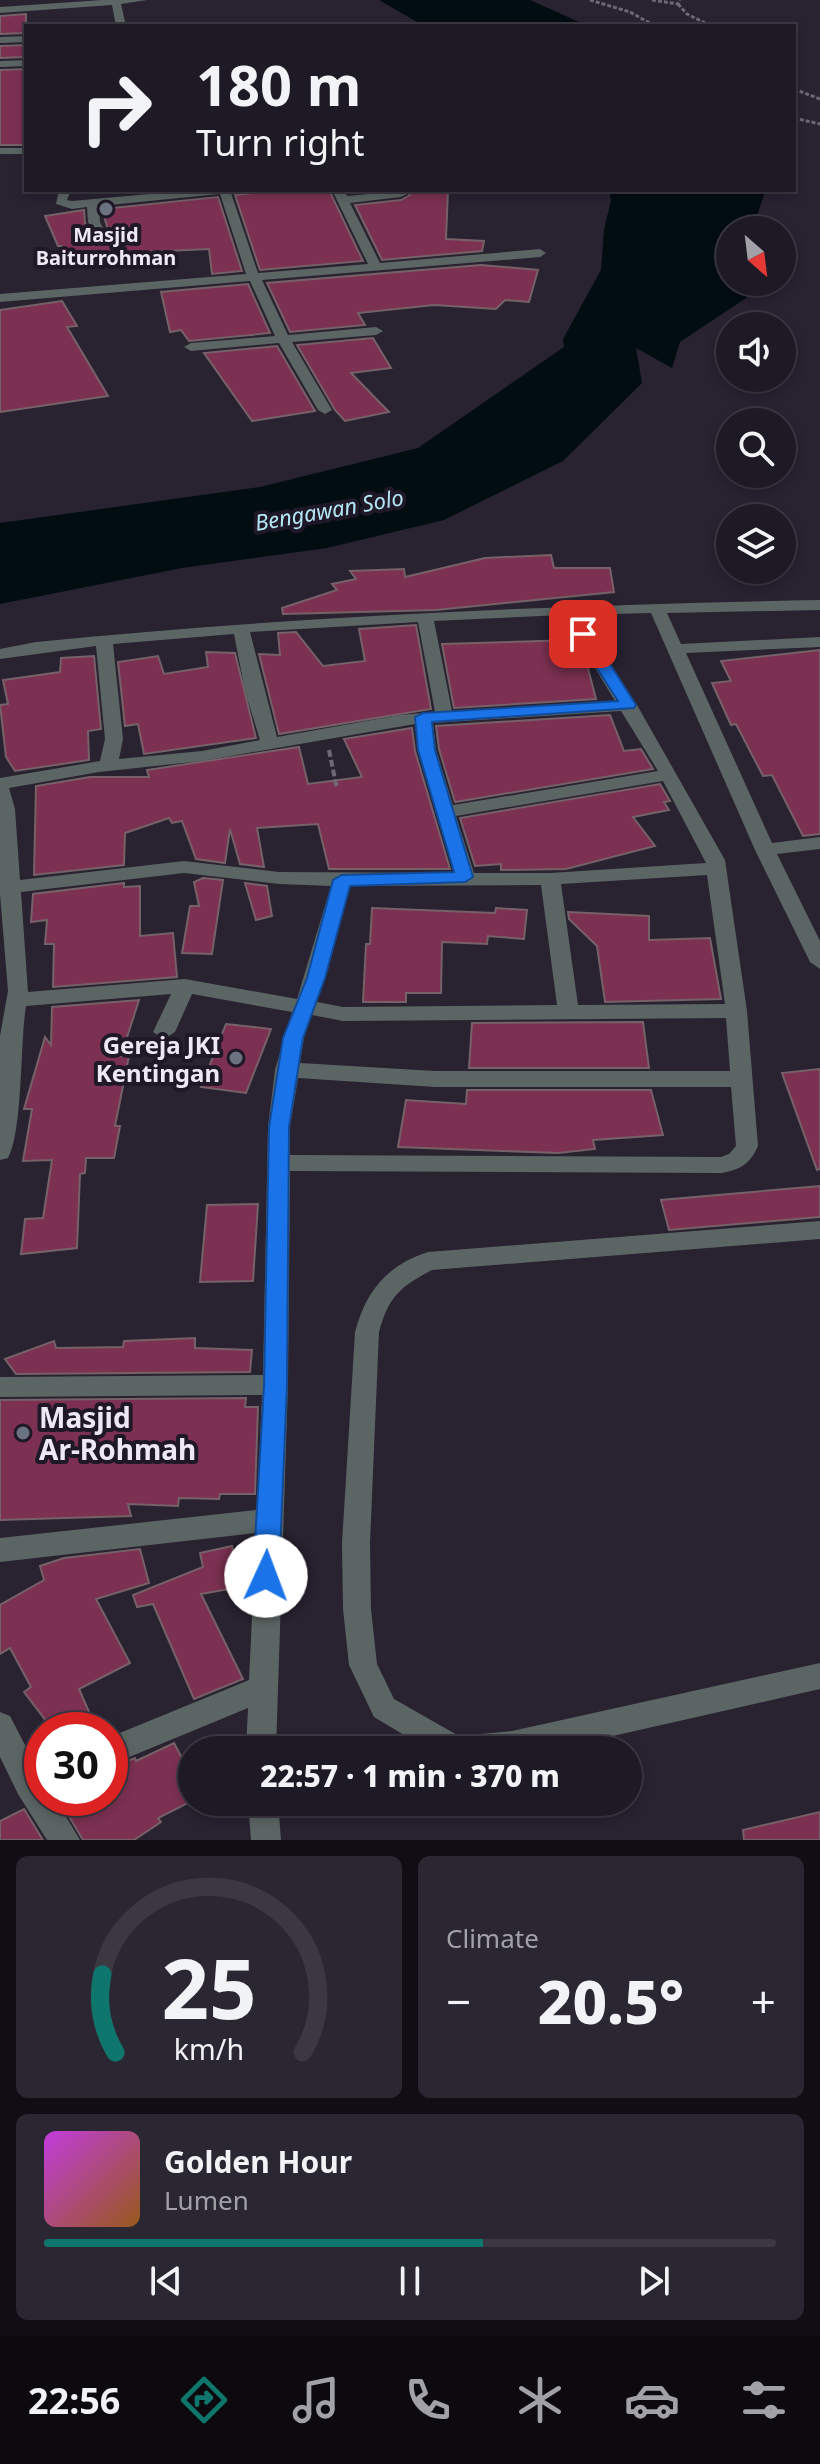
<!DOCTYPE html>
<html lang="en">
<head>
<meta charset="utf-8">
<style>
  body { margin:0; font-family:"Noto Sans",sans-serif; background:#2b2732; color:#f1f3f6; height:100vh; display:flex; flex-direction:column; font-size:30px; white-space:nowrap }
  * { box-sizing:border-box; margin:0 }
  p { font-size:26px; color:#a1a1a7 }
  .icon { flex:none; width:44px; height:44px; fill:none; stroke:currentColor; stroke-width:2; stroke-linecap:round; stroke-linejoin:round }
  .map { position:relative; height:1840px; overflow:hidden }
  .details { display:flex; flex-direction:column; gap:16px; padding:16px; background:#100e14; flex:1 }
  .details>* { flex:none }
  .hud { position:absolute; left:24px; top:24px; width:772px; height:168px; border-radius:0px; box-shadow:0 4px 12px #0003,0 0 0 2px #3c3842; background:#1e1a25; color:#f1f3f6; overflow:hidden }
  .needle { width:52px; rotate:152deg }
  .buttons { position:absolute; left:716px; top:216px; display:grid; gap:16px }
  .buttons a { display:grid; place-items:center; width:80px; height:80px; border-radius:50%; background:#1e1a25; box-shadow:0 4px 12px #0003,0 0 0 2px #3c3842; font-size:40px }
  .speed { position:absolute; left:24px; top:1712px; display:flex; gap:16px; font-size:40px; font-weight:700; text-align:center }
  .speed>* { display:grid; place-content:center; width:104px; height:104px; border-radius:50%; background:#1e1a25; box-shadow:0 4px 12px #0003,0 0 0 2px #3c3842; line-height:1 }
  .speed .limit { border:12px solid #d22; background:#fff; color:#111 }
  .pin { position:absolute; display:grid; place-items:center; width:68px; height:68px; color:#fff; margin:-34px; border-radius:16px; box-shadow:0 4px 12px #0006 }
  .me { position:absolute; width:88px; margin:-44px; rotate:2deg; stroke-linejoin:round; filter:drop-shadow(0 0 6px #0008) }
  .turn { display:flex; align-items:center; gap:28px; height:168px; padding:0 40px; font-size:36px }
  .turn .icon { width:104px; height:104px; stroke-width:2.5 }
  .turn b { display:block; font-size:56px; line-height:68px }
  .big { font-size:60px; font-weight:800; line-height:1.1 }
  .details .tile { flex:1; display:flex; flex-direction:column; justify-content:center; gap:12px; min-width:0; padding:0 28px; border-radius:12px; background:#2b2732 }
  .details .dial { align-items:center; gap:0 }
  .dial svg { height:208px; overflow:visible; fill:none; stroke:#3c3842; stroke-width:7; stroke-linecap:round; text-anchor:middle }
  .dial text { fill:#f1f3f6; stroke:none }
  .song { display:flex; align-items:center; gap:24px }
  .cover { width:96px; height:96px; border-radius:12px; background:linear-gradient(135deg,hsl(290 70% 55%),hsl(30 70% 35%)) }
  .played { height:8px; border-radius:4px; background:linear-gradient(90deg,#0f766e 60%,#3c3842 60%) }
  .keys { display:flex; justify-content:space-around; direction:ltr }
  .heat { display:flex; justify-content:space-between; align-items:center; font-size:44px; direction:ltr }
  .details .tiles { flex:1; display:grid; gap:16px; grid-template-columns:1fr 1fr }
  .tile:last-child { grid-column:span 2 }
  .trip { position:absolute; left:178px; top:1736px; width:464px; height:80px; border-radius:40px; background:#1e1a25; box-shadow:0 4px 12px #0003,0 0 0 2px #3c3842; font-weight:800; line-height:80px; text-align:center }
  .menu { display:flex; height:128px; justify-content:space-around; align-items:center; background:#0c0a0f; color:#a1a1a7 }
  .menu .icon { width:56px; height:56px }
  .menu .active { color:#0f766e }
  .menu b { font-size:36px; color:#f1f3f6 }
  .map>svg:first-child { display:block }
</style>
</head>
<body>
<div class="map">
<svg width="820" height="1840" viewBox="0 0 820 1840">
  <rect width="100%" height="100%" fill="#282231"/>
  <g fill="#020d12">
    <polygon points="379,0 530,0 588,26 424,26"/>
    <polygon points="609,190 762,190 764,195 752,230 730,230 730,282 763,282 766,285 680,342 672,368 636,348 642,383 563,461 444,520 327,548 182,568 0,604 0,523 260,487 418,448 564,347 563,339 601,270 604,230 611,200"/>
  </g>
  <g fill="#7c3152" stroke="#766168" stroke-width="2">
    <polygon points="26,14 26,33 0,34 0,16"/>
    <polygon points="26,45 26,57 0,58 0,46"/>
    <polygon points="26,69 26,145 0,145 0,70"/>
    <polygon points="284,190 329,190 363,261 260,270 235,195"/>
    <polygon points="406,190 448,190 446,239 484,241 482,251 382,260 355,205 401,200 410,195"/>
    <polygon points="218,197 242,271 212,274 209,249 61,256 62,246 58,246 45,216 84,210 85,223 94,240 100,243 110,237 102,209"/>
    <polygon points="481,265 538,270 529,302 505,300 496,309 434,305 358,313 365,325 290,332 267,283"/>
    <polygon points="248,284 270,333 189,341 181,330 170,332 161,292"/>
    <polygon points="62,301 77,326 67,327 108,396 0,412 0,310"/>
    <polygon points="373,338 391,368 351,373 389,412 345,421 335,410 297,345"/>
    <polygon points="277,346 315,411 252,421 204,353"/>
    <polygon points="551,555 554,568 610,568 614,592 436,610 283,614 282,608 337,590 332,584 356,579 350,571 404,569 405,577 485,558"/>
    <polygon points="416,625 431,709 279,734 259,654 280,655 278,633 296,632 323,666 365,661 359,629"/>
    <polygon points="574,640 585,657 596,699 454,708 442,644"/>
    <polygon points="820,650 820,834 803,836 772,775 763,776 736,724 731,725 712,683 731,681 721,661"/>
    <polygon points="206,652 235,653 256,738 144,754 138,724 125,726 118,662 158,656 164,674 208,667"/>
    <polygon points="94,656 101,729 88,731 89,760 15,771 6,757 0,705 8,704 3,680 60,672 61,658"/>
    <polygon points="610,715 624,751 641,749 653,769 455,802 439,749 436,726"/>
    <polygon points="412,728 415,751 450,869 329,869 318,824 257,828 264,867 240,864 230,829 225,863 196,859 182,821 172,823 169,818 125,833 124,865 34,875 36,786 90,777 149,777 147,770 299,747 308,784 362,777 344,739"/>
    <polygon points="660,784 670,801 664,802 669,810 633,817 655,846 566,869 501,870 501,864 475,866 460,818"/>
    <polygon points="203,878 223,880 212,954 182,953 190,906 199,906 194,882"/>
    <polygon points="124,883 124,887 140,886 140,936 173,933 177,977 53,987 54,944 45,944 47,920 31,922 33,894"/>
    <polygon points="245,883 267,886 272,916 256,920"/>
    <polygon points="372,908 495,913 496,908 527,910 524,939 488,936 487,944 442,942 441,993 406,993 406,1002 363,1002 366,944 370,944"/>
    <polygon points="568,912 649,916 649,940 710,938 721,999 605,1002 597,946 569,919"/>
    <polygon points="139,1000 121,1056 129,1056 115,1126 120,1126 114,1158 86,1158 85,1173 80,1174 77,1248 21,1254 25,1219 43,1218 52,1160 23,1161 32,1109 24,1109 45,1037 51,1045 52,1007"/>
    <polygon points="643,1022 649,1068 469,1068 472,1023"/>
    <polygon points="226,1024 271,1029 246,1093 201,1087"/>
    <polygon points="820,1069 820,1169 817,1170 782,1073"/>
    <polygon points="467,1090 651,1090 663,1135 593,1140 595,1149 558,1153 398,1147 406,1100 466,1104"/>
    <polygon points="820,1186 820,1217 669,1230 661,1200"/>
    <polygon points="258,1204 253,1281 200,1282 207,1205"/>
    <polygon points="195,1338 195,1348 252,1350 250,1372 16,1374 5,1359 54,1341 56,1348 123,1347 124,1341"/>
    <polygon points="246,1398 245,1407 258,1407 255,1494 220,1494 219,1499 179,1498 178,1506 128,1504 131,1516 0,1520 0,1400"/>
    <polygon points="232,1546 241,1587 201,1594 243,1679 194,1699 153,1604 137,1607 133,1595 203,1567 200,1553"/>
    <polygon points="140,1549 149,1583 96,1599 130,1663 79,1689 97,1730 53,1730 24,1692 31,1687 10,1648 0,1654 0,1605 44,1580 40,1566 64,1558"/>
    <polygon points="174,1743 192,1777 192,1801 158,1818 161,1822 134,1840 83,1840 58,1798 110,1798 110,1768 135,1758 136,1761"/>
    <polygon points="24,1809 43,1840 0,1840 0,1821"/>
    <polygon points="820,1812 820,1840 744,1840 743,1830"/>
  </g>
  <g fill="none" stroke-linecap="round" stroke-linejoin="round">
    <g stroke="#6e6876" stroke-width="3" stroke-dasharray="4 2" stroke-linecap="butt">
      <polyline points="590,0 630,12 655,26"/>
      <polyline points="652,0 678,4 680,0"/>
      <polyline points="678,4 687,14 711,26"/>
      <polyline points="794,89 820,99"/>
      <polyline points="794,118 820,124"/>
    </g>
    <polyline stroke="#6e6876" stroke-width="4" stroke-dasharray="7 3" stroke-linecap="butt" points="329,750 337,789"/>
    <g fill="#5b6563" fill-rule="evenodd">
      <polygon points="102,0 147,0 121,4 126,26 116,26 112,5 0,13 0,7"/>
      <polygon points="26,36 26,42 0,43 0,37"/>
      <polygon points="26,60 26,66 0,67 0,61"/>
      <rect x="0" y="148" width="26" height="6"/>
      <polygon points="59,190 71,190 67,200 72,201 193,190 235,190 231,193 258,273 368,264 332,190 344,190 347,196 401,191 407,194 401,197 350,203 380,263 540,249 546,253 540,257 262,280 288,335 376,327 383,331 376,335 292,342 332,410 325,414 318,410 279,343 191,351 184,347 191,343 275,336 250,281 0,302 0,294 246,274 220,194 99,206 100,222 107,236 101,240 97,239 88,222 87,207 72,209 56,204"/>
      <path d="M820 600V610L667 613 681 644 820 637V647L686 653 772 843 820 837V849L777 854 820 941V969L810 962 755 850 651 613 579 615 637 705 725 860 747 1011 758 1146C750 1164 740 1170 721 1173L290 1171 288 1385 276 1750H246L248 1708 110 1765V1737L249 1680 256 1533 0 1562V1538L257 1510 262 1395 0 1397V1377L263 1375 268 1127 275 1070 292 1012 192 994 175 1032 164 1039 153 1032 171 994 26 1006C20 1043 23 1131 8 1158L0 1160V1036L8 991 0 894V778L100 761 105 739 96 646 0 659V649L36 642C298 616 556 605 820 600ZM563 615 615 701 452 711 434 621ZM418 622 435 712 400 715 277 737 250 632ZM234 634 245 691 260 740 202 751 119 759 123 739 113 644ZM621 711 658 771 453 805 436 750 433 723ZM415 724 418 750 454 873 279 872 184 861 20 880 15 809 9 788 99 772 202 761ZM663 781 706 863 550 873H474L456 816ZM184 873 279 884 331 886 297 999 185 979 28 992 21 892ZM707 875 725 1004 578 1005 561 884ZM541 885 557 1005 343 1007 317 1002 350 886ZM312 1015 343 1021 726 1018 730 1071H435L300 1063 304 1038ZM298 1078 435 1087H731L736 1146 729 1154 721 1157 290 1155V1127Z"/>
      <path d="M820 1221V1239L432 1270C400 1287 389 1296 379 1332L370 1543 371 1609 377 1664 394 1699 459 1736 512 1731 820 1663V1689L551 1750H429L374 1717 349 1665 343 1609 342 1543 355 1332C366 1291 387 1265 428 1252Z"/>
      <polygon points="0,1712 10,1716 42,1778 42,1798 55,1798 80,1840 47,1840 18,1794 0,1757"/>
      <polygon points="248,1802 278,1802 281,1840 251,1840"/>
    </g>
  </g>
  <polygon fill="#1a73e8" stroke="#114b97" stroke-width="2" points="583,629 591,634 636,705 634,708 432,722 435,750 473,877 465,882 350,886 325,978 303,1038 289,1127 287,1385 279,1576 275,1584 266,1587 257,1584 253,1576 264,1385 269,1127 283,1038 307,978 333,880 342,875 454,872 418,750 415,717 423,713 618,701 575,634"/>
  <g fill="#6b7280" stroke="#1f1827" stroke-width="3">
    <circle cx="106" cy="209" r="8"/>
    <circle cx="236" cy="1058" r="8"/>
    <circle cx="23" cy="1433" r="8"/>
  </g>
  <g text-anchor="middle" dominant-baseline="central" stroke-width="8" stroke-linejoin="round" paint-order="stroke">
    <g font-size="20" font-weight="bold" fill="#ede8f3" stroke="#1f1827">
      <text x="106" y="234">Masjid<tspan x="106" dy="23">Baiturrohman</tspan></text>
    </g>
    <g font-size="22" font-style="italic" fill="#b3e5f5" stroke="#1f1827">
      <text transform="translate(329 509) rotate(-10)">Bengawan Solo</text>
    </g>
    <g font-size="24" font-weight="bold" fill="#ede8f3" stroke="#1f1827" text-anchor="end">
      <text x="220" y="1044">Gereja JKI<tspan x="220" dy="28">Kentingan</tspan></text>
    </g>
    <g font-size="28" font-weight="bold" fill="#ede8f3" stroke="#1f1827" text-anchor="start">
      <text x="39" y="1417">Masjid<tspan x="39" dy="32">Ar-Rohmah</tspan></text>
    </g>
  </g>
</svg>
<div class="buttons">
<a><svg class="needle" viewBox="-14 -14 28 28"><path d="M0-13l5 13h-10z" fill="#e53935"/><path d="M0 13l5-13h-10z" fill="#a1a1a7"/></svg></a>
<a><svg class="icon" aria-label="sound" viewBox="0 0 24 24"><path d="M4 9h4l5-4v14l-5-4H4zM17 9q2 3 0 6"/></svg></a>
<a><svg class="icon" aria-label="search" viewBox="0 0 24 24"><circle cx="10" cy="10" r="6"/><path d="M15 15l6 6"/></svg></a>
<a><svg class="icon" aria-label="layers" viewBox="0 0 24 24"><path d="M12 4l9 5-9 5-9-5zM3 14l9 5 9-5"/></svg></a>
</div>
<div class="speed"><div class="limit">30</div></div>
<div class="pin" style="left:583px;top:634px;background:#d93025"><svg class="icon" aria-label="arrive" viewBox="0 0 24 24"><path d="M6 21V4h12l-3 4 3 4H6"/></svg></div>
<svg class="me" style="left:266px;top:1576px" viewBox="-20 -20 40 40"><circle r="19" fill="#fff"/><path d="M0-13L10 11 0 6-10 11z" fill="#1a73e8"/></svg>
<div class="trip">22:57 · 1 min · 370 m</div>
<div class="hud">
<div class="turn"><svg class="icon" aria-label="right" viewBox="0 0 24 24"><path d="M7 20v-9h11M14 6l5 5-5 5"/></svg><div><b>180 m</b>Turn right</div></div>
</div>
</div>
<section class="details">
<div class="tiles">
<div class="tile dial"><svg viewBox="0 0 100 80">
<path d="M14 69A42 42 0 1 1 86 69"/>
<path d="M14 69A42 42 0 0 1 9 39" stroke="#0f766e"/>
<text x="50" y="56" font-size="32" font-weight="700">25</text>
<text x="50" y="72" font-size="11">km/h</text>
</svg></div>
<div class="tile"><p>Climate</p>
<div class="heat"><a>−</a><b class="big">20.5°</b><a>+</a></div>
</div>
<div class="tile">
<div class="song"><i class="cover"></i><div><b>Golden Hour</b><p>Lumen</p></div></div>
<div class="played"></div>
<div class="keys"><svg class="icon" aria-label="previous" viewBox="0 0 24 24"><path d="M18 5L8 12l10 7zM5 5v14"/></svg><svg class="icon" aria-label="pause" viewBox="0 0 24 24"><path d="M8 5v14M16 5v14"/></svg><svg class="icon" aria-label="next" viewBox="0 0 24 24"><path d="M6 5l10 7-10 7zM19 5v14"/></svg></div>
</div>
</div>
</section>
<nav class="menu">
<b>22:56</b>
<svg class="icon active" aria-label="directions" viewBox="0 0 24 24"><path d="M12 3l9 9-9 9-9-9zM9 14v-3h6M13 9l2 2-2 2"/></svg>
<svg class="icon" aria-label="music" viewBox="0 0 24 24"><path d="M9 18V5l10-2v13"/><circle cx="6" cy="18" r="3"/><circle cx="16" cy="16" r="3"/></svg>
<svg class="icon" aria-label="phone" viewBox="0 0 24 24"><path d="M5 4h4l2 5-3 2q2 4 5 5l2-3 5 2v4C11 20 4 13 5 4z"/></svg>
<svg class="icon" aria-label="climate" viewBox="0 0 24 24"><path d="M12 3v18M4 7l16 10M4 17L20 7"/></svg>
<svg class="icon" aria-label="car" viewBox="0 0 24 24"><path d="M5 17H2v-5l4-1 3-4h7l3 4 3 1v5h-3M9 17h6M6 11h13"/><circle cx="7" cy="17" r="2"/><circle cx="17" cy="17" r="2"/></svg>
<svg class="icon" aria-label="filters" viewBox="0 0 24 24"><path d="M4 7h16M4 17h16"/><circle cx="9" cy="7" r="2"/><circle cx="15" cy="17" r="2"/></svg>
</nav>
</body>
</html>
